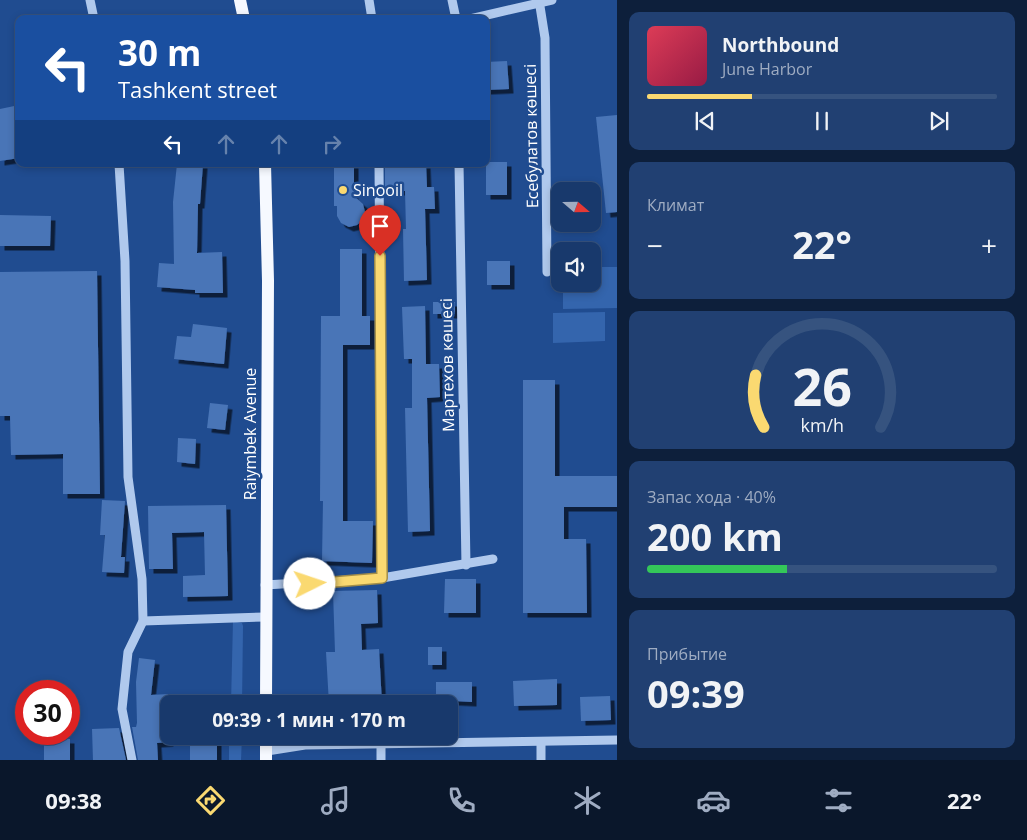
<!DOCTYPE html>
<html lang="ru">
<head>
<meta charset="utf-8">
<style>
  body { margin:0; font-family:"Open Sans",sans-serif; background:#214072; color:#f1f3f6; height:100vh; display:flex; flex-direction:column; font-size:19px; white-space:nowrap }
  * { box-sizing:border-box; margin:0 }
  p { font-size:16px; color:#9facc2 }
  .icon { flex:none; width:28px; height:28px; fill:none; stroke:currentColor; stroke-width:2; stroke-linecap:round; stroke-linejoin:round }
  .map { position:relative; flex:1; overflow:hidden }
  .details { display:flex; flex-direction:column; gap:12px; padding:12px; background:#0d1f3b; width:410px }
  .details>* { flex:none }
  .hud { position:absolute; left:15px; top:15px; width:475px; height:152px; border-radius:10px; box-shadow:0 2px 8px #0003,0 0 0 1px #36537f; background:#1a4fa0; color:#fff; overflow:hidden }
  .needle { width:32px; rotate:110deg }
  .tools { position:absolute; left:551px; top:182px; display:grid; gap:10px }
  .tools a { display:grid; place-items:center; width:50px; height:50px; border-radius:10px; background:#18396c; box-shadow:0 2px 8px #0003,0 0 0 1px #36537f; font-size:25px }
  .speed { position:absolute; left:15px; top:680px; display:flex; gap:10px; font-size:25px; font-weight:700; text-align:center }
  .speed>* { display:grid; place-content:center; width:65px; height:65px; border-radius:50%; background:#18396c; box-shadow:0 2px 8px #0003,0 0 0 1px #36537f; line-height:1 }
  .speed .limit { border:8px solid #d22; background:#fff; color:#111 }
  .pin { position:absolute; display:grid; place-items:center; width:42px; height:42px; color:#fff; margin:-51px -21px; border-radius:50% 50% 50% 0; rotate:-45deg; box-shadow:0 0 5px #0007 }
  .pin .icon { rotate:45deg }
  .me { position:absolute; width:55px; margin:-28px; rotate:86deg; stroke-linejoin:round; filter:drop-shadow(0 0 4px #0008) }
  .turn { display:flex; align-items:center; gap:18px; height:105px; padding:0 20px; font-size:22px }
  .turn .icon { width:65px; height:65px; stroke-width:2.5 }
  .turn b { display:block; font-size:35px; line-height:42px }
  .lanes { display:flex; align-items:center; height:48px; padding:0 20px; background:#0003; justify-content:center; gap:25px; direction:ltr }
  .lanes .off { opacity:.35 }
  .big { font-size:38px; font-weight:700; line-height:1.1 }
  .details .widget { flex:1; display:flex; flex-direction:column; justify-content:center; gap:8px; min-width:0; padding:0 18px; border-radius:10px; background:#214072 }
  .details .dial { align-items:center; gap:0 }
  .dial svg { height:130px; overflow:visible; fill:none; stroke:#36537f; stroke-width:7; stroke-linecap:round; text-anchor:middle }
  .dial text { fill:#f1f3f6; stroke:none }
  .song { display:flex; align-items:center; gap:15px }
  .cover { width:60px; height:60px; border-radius:8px; background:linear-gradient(135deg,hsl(350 70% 55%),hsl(340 70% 35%)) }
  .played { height:5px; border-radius:2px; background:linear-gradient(90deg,#fad971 30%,#36537f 30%) }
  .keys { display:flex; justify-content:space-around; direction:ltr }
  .heat { display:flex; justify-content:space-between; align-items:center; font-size:28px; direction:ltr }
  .charge { height:8px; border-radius:4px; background:linear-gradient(90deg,#34c759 40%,#36537f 0) }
  .trip { position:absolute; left:160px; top:695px; width:298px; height:50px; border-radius:10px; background:#18396c; box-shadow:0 2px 8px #0003,0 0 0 1px #36537f; font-weight:700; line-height:50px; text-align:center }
  .tab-bar { display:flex; height:80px; justify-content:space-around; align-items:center; background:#0a172b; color:#9facc2 }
  .tab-bar .icon { width:35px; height:35px }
  .tab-bar .current { color:#fad971 }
  .tab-bar b { font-size:22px; color:#f1f3f6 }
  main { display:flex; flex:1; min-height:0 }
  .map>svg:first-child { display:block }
</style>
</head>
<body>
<main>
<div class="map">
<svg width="617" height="760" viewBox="0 0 617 760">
  <defs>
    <filter id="shadow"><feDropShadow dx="4.5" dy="4.5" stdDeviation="0" flood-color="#0009"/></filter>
  </defs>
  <rect width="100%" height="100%" fill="#204c90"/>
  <g fill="#3465ad">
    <polygon points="593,267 617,267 617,308 563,309 563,284 592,284"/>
    <polygon points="605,312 605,341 553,343 553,313"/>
    <polygon points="233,621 242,623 243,626 242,704 231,704"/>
    <polygon points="229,736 242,736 241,760 229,760"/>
  </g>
  <g fill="#4975b7" filter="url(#shadow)">
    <polygon points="507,61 509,89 486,90 486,62"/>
    <polygon points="19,105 19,158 0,161 0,109"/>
    <polygon points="617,115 617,212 606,213 596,117"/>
    <rect x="486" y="162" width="21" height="33"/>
    <polygon points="177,164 203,164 200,204 198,204 197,253 222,252 223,293 195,293 195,290 157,287 159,263 174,264 173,202"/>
    <polygon points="334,164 354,164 354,196 363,204 365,212 363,220 357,225 349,227 341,223 337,216 337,206 334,206"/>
    <polygon points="426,164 427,187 434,187 435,209 425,209 427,280 404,281 403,229 406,229 405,191 385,191 385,165"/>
    <polygon points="0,215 51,216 50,246 0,246"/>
    <polygon points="340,249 362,249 362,316 370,316 370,345 343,345 343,521 373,521 372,563 322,561 323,501 320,501 321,316 340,316"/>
    <rect x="487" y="261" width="23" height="24"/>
    <polygon points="97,271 100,494 63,494 63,454 11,455 10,416 0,416 0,272"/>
    <rect x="433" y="302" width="22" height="12"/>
    <polygon points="425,306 426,364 439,364 440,397 427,398 430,531 408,532 405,408 412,408 412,359 404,359 402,307"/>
    <polygon points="193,324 227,328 224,364 174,359 177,336 191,337"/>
    <polygon points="523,380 555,380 555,476 617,476 617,507 564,507 564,539 586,539 587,613 523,613"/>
    <polygon points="210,403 228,405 225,430 207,428"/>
    <polygon points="178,438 196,439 195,464 177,462"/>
    <polygon points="102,500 125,501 121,557 125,557 124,573 102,572 105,535 100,535"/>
    <polygon points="226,505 228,596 183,597 183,576 205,575 204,532 172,533 173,569 149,569 148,506"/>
    <polygon points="445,579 476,579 476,613 444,613"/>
    <polygon points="377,590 378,623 361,624 362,650 379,649 382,704 329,704 326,652 335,652 333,591"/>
    <rect x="428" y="647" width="14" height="18"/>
    <polygon points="139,658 155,660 151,695 168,694 169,742 157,743 158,760 138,760 132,727 136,727 137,723 136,682"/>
    <polygon points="557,679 557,705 514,706 513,681"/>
    <polygon points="436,682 472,682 472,702 436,700"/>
    <polygon points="610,696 611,720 581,721 580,697"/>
    <polygon points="119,728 126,760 93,760 92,729"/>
    <rect x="190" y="736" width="27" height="24"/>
    <polygon points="44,738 70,739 70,760 44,760"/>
  </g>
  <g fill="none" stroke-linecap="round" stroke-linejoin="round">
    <g stroke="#b0c9ed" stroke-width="9">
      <polyline points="90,0 94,19"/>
      <polyline points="369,0 372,19"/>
      <polyline points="452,0 456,19"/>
      <polyline points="539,0 545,38 547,272"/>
      <polyline points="470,19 552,0"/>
      <polyline points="119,164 125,261 128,477 142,579 143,621 128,652 122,709 132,760"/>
      <polyline points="379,164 382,578"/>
      <polyline points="459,164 466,565"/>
      <polyline points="265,585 382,578 493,559"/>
      <polyline points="143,621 265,617"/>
      <polyline points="267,751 305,745 617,740"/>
      <polyline points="381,760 381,745"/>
      <polyline points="541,760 541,742"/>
    </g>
    <g stroke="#f6f9ff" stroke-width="12">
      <polyline points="240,0 244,19"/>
      <polyline points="265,164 268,281 266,704"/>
      <polyline points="266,760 266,736"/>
    </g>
  </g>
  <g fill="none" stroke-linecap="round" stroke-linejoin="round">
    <defs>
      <polyline id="route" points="310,584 382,578 380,256"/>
    </defs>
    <use href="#route" stroke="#a28d49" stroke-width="12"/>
    <use href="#route" stroke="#fad971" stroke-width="9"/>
  </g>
  <circle fill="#fad971" stroke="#204c90" stroke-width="2" cx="343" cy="190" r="5"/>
  <g text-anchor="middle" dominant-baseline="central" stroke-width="5" stroke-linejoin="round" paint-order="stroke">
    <g font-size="16" fill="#fff" stroke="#204c90">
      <text transform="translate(531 136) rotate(-91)">Есебулатов көшесі</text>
      <text transform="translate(447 365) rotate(-91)">Мартехов көшесі</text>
      <text transform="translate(250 434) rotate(-90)">Raiymbek Avenue</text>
    </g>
    <g font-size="16" fill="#fff" stroke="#204c90" text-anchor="start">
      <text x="353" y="190">Sinooil</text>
    </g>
  </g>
</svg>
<div class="tools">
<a><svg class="needle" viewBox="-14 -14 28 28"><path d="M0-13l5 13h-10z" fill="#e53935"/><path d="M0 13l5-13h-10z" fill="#9facc2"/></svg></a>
<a><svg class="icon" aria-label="sound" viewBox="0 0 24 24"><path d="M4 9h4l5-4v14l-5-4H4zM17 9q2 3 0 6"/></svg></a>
</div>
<div class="speed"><div class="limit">30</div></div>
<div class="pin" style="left:380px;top:256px;background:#d93025"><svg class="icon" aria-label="arrive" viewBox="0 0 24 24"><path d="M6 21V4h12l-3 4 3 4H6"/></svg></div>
<svg class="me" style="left:310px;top:584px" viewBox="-20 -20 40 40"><circle r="19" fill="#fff"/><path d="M0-13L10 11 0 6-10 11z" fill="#fad971"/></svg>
<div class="trip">09:39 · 1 мин · 170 m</div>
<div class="hud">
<div class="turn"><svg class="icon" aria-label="left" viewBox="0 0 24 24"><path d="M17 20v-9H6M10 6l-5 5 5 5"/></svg><div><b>30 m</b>Tashkent street</div></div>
<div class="lanes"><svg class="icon" aria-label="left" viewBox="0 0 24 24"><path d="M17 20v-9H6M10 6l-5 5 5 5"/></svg><svg class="icon off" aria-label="ahead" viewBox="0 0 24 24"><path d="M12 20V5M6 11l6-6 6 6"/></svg><svg class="icon off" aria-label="ahead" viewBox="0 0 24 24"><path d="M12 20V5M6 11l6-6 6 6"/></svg><svg class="icon off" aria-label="right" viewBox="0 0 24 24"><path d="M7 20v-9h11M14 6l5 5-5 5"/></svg></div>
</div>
</div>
<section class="details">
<div class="widget">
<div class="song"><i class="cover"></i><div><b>Northbound</b><p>June Harbor</p></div></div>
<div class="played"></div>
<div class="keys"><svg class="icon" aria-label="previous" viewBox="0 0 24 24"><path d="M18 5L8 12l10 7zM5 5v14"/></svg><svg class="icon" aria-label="pause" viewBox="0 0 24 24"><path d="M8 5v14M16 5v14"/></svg><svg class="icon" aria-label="next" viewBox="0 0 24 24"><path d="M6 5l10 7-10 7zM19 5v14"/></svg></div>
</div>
<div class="widget"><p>Климат</p>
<div class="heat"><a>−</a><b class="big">22°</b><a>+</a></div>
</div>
<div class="widget dial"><svg viewBox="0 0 100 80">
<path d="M14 69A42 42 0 1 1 86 69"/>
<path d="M14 69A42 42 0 0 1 9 37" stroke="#fad971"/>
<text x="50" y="56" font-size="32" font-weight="700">26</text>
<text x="50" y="72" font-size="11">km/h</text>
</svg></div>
<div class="widget"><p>Запас хода · 40%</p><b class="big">200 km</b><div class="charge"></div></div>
<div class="widget"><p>Прибытие</p><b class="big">09:39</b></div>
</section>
</main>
<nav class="tab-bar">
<b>09:38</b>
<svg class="icon current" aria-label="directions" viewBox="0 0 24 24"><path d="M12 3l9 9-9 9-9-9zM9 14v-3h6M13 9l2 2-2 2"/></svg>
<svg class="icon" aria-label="music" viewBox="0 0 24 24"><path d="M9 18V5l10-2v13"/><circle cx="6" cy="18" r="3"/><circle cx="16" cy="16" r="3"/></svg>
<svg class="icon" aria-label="phone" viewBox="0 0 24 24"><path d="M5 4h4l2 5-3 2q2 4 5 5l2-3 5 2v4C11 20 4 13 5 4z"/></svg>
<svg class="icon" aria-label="climate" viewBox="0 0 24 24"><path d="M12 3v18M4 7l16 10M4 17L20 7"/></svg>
<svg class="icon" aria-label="car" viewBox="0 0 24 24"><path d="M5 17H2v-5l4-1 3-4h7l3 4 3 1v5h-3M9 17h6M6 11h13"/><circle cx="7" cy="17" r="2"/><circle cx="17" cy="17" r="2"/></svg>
<svg class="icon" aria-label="filters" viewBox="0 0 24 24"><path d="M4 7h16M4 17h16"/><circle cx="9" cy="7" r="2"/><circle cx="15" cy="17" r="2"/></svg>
<b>22°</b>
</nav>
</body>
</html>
